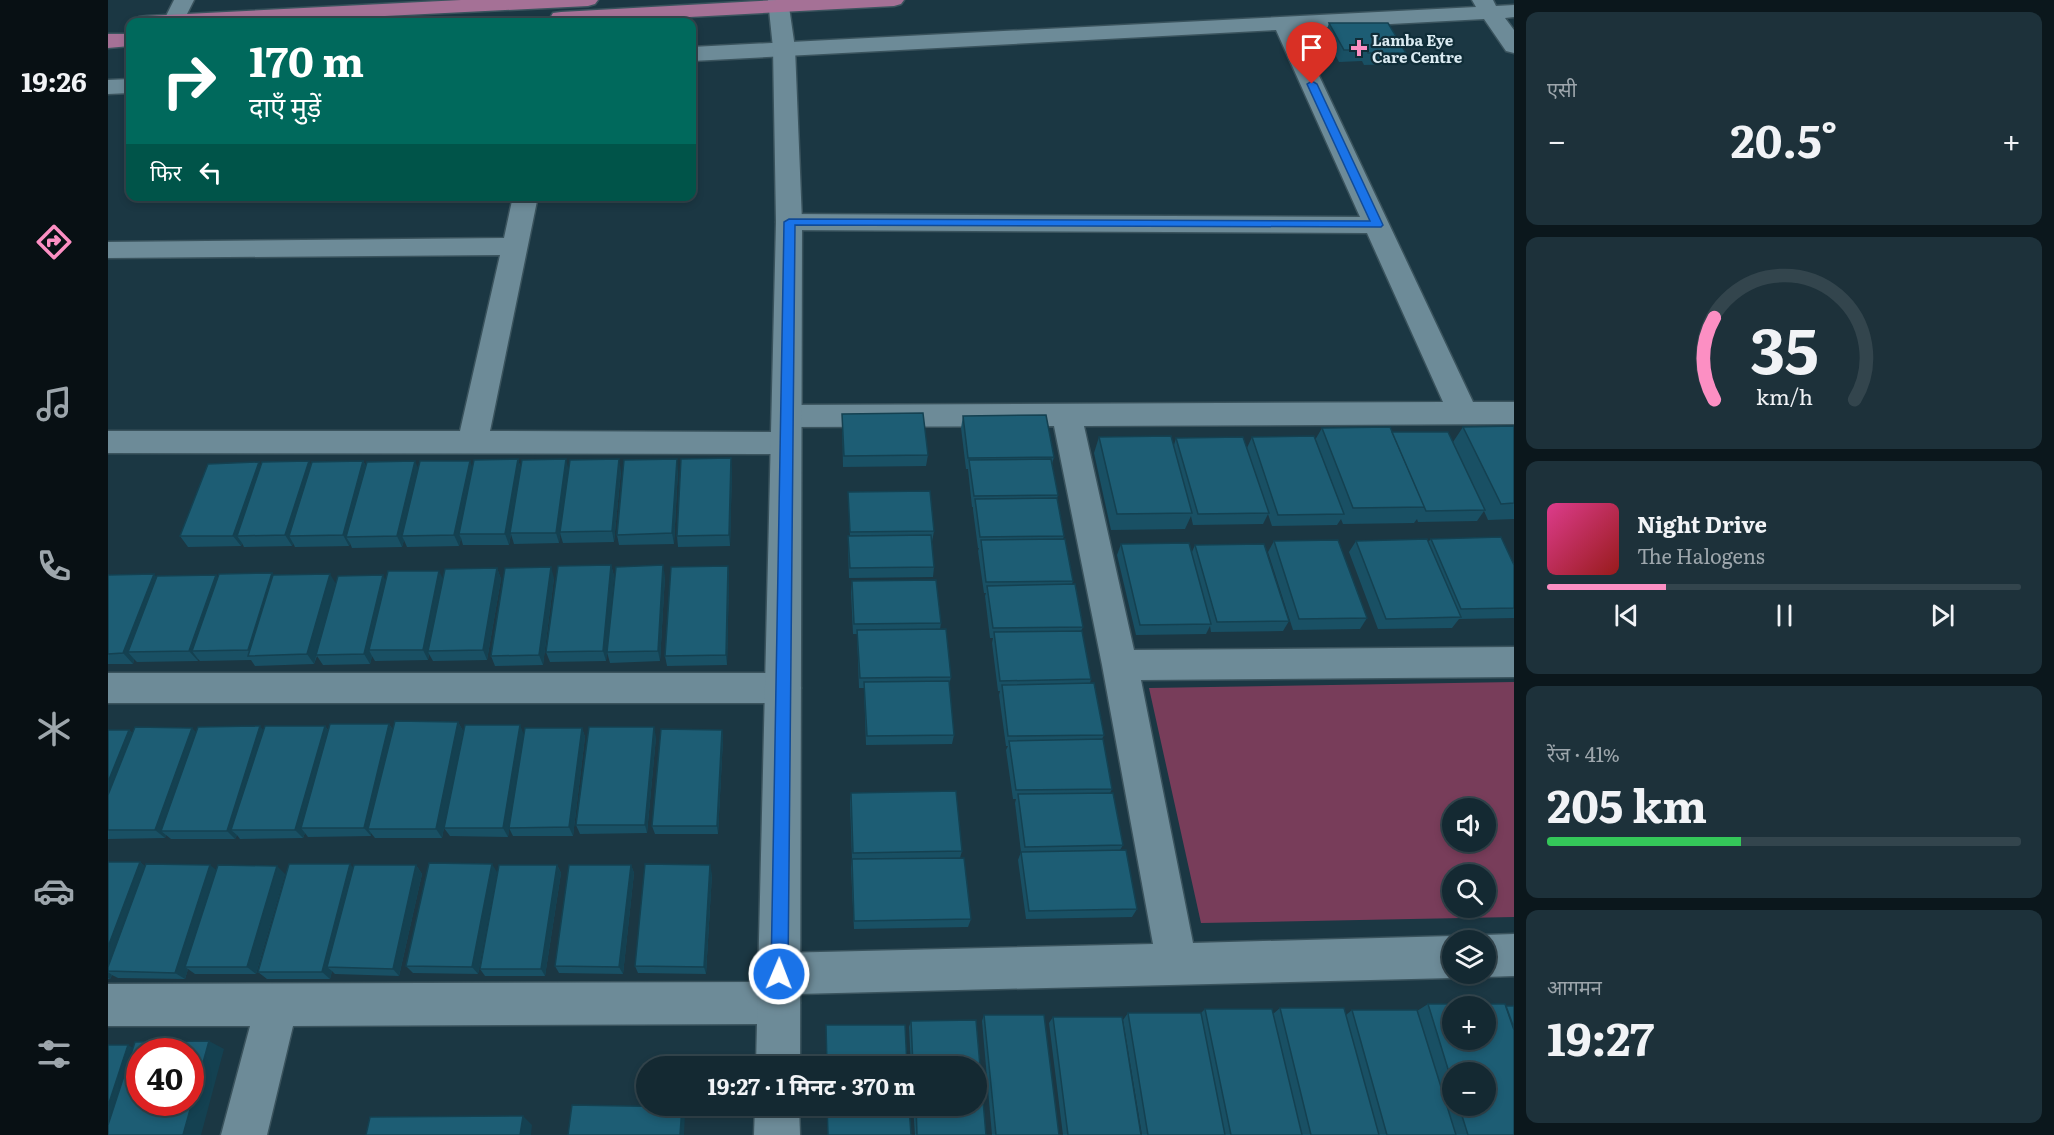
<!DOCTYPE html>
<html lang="hi">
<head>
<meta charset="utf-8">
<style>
  body { margin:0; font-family:Literata,"Noto Sans Devanagari",serif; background:#1d313a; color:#f1f3f6; height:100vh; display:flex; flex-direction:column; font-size:22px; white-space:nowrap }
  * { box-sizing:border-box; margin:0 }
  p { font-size:20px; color:#9da6ac }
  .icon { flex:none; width:33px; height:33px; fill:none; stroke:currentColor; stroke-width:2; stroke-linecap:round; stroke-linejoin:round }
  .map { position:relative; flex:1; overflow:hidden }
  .panel { display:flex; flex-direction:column; gap:12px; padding:12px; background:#0b171c; width:540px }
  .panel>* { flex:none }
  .hud { position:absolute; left:18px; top:18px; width:570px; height:183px; border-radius:12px; box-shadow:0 3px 9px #0003,0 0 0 2px #33454d; background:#00695c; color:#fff; overflow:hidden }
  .controls { position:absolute; left:1334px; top:798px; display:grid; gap:12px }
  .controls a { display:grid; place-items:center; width:54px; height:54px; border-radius:50%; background:#142932; box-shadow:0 3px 9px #0003,0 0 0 2px #33454d; font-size:30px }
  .speed { position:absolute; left:18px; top:1038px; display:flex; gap:12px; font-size:30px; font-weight:700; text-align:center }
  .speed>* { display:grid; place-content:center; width:78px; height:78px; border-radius:50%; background:#142932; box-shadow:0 3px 9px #0003,0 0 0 2px #33454d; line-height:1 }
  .speed .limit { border:9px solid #d22; background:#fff; color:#111 }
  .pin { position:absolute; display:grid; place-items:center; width:51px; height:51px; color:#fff; margin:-62px -26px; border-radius:50% 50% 50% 0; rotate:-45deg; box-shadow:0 0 6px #0007 }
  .pin .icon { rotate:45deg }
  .me { position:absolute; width:66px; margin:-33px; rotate:1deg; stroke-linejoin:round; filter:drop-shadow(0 0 4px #0008) }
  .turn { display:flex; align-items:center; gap:21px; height:126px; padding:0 24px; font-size:27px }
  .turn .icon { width:78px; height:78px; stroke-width:2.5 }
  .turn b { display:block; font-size:42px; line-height:51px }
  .then { display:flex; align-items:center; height:57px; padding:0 24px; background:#0003; gap:12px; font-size:22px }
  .big { font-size:45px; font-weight:700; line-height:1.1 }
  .panel .card { flex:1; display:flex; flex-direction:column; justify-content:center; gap:9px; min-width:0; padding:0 21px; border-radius:12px; background:#1d313a }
  .panel .dial { align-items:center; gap:0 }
  .dial svg { height:156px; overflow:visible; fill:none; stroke:#33454d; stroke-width:7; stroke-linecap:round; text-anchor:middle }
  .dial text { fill:#f1f3f6; stroke:none }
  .song { display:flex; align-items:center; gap:18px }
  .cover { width:72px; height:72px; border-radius:9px; background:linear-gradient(135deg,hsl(330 70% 55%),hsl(0 70% 35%)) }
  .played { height:6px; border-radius:3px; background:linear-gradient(90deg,#fc8fc3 25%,#33454d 25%) }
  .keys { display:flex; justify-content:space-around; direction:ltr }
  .heat { display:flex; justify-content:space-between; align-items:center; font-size:33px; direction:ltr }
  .charge { height:9px; border-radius:4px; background:linear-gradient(90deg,#34c759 41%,#33454d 0) }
  .trip { position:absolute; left:528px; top:1056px; width:351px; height:60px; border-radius:30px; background:#142932; box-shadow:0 3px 9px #0003,0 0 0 2px #33454d; font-weight:700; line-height:60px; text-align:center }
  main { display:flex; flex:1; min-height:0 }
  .dock { display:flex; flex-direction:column; width:108px; justify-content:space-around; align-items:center; background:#081014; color:#9da6ac }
  .dock .icon { width:42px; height:42px }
  .dock .on { color:#fc8fc3 }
  .dock b { font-size:27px; color:#f1f3f6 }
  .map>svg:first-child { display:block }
</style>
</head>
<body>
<main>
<nav class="dock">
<b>19:26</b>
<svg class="icon on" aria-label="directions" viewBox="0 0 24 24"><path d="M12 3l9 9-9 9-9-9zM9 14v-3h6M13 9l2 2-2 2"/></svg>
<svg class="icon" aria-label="music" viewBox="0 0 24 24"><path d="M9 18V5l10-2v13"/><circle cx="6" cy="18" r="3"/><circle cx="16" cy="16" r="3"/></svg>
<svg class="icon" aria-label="phone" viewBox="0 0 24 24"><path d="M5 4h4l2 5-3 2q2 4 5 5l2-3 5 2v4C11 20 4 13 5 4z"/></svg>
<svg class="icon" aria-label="climate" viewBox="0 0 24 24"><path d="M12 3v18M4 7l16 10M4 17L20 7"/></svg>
<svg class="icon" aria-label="car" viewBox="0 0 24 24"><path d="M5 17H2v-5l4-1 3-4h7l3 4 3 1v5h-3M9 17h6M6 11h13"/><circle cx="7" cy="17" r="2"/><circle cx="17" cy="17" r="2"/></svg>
<svg class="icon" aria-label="filters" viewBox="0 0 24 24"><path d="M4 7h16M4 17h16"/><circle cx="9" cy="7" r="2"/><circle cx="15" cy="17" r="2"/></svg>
</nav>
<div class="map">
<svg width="1406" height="1135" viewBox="0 0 1406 1135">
  <rect width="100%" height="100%" fill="#1b3743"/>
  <path fill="#783d5a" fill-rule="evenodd" d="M1406 682V917L1093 923 1041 688ZM1344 808H1377V842H1344ZM1344 874H1377V908H1344Z"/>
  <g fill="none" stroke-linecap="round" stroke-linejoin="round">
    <defs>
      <g id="street">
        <polygon points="66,0 86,0 75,22 55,22"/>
        <polygon points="1364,0 1385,0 1388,6 1406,5 1406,17 1397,18 1406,30 1406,53 1398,51 1376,19 1189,29 1365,402 1406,402 1406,424 976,426 1026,650 1406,647 1406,677 1033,680 1085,943 1344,936 1354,940 1344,940 1344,974 1354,974 1344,978 689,994 692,1003 686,1018 671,1024 185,1026 159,1135 113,1135 142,1026 0,1026 0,984 653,982 650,974 656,959 671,953 1045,944 994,665 946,426 679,427 668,424 664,416 668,408 679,405 1335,402 1259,233 681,230 672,228 668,222 672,216 681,214 1252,217 1168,30 584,61 584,47 1368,7"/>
        <polygon points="22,79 22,93 0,94 0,80"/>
        <polygon points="405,196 430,196 382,431 678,432 689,435 693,443 689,451 678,454 0,453 0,431 352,431 392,255 0,258 0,242 396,238"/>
        <polygon points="0,673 675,673 688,677 693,688 688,699 675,703 0,703"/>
        <polygon points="1406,934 1406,976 1377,977 1369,974 1377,974 1377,940 1365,940 1377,935"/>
      </g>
      <g id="secondary">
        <polygon points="660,0 680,0 687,48 694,222 692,1066 648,1066 668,222 665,48"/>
        <polygon points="647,1106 691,1106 692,1135 646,1135"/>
      </g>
      <g id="primary">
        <polygon points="353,0 490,0 487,4 480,6 157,22 28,22 31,17 39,16"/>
        <polygon points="669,0 796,0 793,4 786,6 488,22 445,22 442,18 445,13 453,12"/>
        <polygon points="0,34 22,34 22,46 0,48"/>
      </g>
    </defs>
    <use href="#street" stroke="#3a535d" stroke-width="3"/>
    <use href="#secondary" stroke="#3a535d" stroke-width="3"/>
    <use href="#primary" stroke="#3a535d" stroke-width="3"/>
    <use href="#street" fill="#6d8b98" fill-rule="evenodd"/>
    <use href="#secondary" fill="#6d8b98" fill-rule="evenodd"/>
    <use href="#primary" fill="#a57196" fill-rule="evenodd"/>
  </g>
  <g fill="#195064" fill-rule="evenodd">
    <polygon points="1221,23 1298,53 1293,64 1256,65 1254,61 1231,62 1217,35"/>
    <polygon points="734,414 820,455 818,466 735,467"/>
    <polygon points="855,416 946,457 944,464 950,495 949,498 956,536 955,539 965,581 964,584 975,627 973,631 983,679 982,683 996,735 994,739 1004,789 1002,793 1015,845 1012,850 1029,909 1024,917 918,919 910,860 913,852 907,803 908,799 905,799 898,750 900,746 898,746 891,695 892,691 890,691 884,643 885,638 882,638 877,596 878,593 876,593 870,551 871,548 870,548 865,510 865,507 864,507 860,469 858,469 853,428"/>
    <polygon points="1406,426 1406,519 1380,520 1376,511 1369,521 1310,522 1309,519 1306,523 1235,524 1233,519 1229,525 1164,526 1160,514 1155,524 1085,525 1083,516 1077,529 1003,530 986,453 991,437 1066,445 1068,438 1139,448 1144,437 1207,440 1214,428 1284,432 1345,442 1355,427"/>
    <polygon points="410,459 413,469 513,471 506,542 455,543 452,533 451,543 406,544 403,534 401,545 355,545 353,538 351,546 299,547 296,540 294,547 244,548 242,543 241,546 187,547 185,543 184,546 136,547 134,543 133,546 80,547 72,536 153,466 203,465 255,461 258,466 310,468 364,468"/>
    <polygon points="624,469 622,546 570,547 569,536"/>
    <polygon points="570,470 566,544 511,545 509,535"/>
    <polygon points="740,492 826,531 824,542 826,567 825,577 741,578 740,547 740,536 742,536"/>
    <polygon points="1323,539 1406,565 1406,618 1351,619 1344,628 1270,629 1241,552 1248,541 1320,542"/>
    <polygon points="1166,541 1259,618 1252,629 1185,630 1160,552"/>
    <polygon points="1013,544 1084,552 1087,545 1181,621 1175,631 1103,632 1102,626 1098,634 1028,635 1009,555"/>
    <polygon points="503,565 506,576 498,661 442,662 438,652"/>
    <polygon points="620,566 621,577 619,665 559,666 557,656"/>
    <polygon points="389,568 393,579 379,660 325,661 321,654 320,660 267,661 264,656 262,664 215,665 209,656 206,664 147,666 143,660 92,661 90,659 90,661 29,662 26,659 25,664 0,664 0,575 49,577 108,575 110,578 164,573 165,575 227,583 335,578"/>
    <polygon points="557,576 552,661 502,663 499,652"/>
    <polygon points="446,578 435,665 387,666 383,656"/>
    <polygon points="744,581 833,623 832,629 843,677 841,685 846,735 844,744 758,745 756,688 751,688 749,634 745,634 743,592"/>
    <polygon points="350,722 355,731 334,838 267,838 263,833 263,836 200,837 197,833 195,838 132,839 129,835 127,839 63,839 58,835 57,838 0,839 0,730 21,730 24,733 155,731 217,726 220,730 281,724 285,730"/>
    <polygon points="474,728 477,737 465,836 405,836 401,828 400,837 342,836 336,828 416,734"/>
    <polygon points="614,730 615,739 610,834 547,834 544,826"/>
    <polygon points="548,737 539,833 472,834 468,825"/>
    <polygon points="743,793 854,851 852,858 863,919 860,927 746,929 743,868 744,859 742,802"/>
    <polygon points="0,862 32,862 37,867 177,874 148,974 87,974 80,969 77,979 10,978 4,975 2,979 0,979"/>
    <polygon points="308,865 314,874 291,976 227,974 224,971 222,979 159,979 150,972 245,868"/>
    <polygon points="449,865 453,873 437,976 377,976 372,969"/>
    <polygon points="523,865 526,873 515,974 451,973 447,966"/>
    <polygon points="389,872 370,974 305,973 298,966"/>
    <polygon points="604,874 598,974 530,973 527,966"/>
    <path d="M1320 1004 1406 1135H1034L1015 1020 1020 1013H1093L1097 1009 1165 1014 1172 1008 1238 1015 1244 1010 1309 1011ZM1344 1072 1377 1106H1344Z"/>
    <polygon points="876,1015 951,1135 884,1135 874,1021"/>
    <polygon points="945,1017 1033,1135 955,1135 941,1023"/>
    <polygon points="868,1020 878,1135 807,1135 805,1106 868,1106 868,1066 803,1066 801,1027 803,1021"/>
  </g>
  <g fill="#144151">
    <polygon points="623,458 624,469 622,546 621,535"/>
    <polygon points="410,459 413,470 401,545 397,534"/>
    <polygon points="458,459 461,471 451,543 448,533"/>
    <polygon points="511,459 513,471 506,542 504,531"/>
    <polygon points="569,459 570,470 566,544 564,533"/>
    <polygon points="201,461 207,472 181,536 185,543 184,546 177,535"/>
    <polygon points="255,461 261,472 238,537 242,543 241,546 235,535"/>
    <polygon points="307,461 312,472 294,536 296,540 294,547 289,536"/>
    <polygon points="362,461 366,472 351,534 353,538 351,546 346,535"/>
    <polygon points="151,462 157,474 129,536 134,543 133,546 125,536"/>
    <polygon points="503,565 506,576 498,661 495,651"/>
    <polygon points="555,565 557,576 552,661 550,651"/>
    <polygon points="620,566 621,577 619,665 618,655"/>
    <polygon points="443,567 446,578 435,665 431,655"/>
    <polygon points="389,568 393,579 379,660 375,650"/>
    <polygon points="331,571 336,581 320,651 321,654 320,660 315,650"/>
    <polygon points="164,573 171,584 144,655 140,650"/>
    <polygon points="46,574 55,585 20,652 26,659 25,664 15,653"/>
    <polygon points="222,574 228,584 206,664 199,654"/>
    <polygon points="108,575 116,586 84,651 90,659 90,661 81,651"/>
    <polygon points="275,575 280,586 261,650 264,656 262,664 256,654"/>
    <polygon points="350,722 355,731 334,838 328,829"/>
    <polygon points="281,724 287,734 260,829 263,833 263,836 256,828"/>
    <polygon points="412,725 416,735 400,837 395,828"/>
    <polygon points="152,726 160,736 123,830 129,835 127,839 119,831"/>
    <polygon points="217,726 224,736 193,828 197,833 195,838 187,830"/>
    <polygon points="546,727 548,737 539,833 537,825"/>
    <polygon points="84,728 93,737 53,831 58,835 57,838 47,830"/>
    <polygon points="474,728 477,737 465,836 461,827"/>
    <polygon points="21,730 30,739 0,817 0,782"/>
    <polygon points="614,730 615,739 610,834 609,826"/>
    <polygon points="32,862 42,870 0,971 0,947"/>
    <polygon points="242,864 249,872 219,967 224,971 222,979 214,972"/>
    <polygon points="384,864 389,872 370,974 364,967"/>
    <polygon points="102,865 112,873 77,967 80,969 77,979 67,973"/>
    <polygon points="308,865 314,874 291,976 285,969"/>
    <polygon points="449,865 453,873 437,976 433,969"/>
    <polygon points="523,865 526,873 515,974 511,967"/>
    <polygon points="602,865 604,874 598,974 596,967"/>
    <polygon points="169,866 177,874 148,974 139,967"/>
    <polygon points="0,972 4,975 2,979 0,978"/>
    <polygon points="101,1041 116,1049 93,1135 75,1135"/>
    <polygon points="20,1045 31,1051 0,1135 0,1106"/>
    <polygon points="574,1107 577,1114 576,1135 572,1135"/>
    <polygon points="415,1116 424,1125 423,1135 412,1135"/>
  </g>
  <g fill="#1d5d74" stroke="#144151" stroke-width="1.5" fill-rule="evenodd">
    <polygon points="1221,23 1280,23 1298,53 1260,53 1259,50 1236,50"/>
    <polygon points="815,413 820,455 736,456 734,414"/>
    <polygon points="938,415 946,457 860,458 855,416"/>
    <polygon points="1406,426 1406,503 1393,504 1355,427"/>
    <polygon points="1282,427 1317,507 1245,508 1214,428"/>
    <polygon points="1284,432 1340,432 1377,510 1318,511"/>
    <polygon points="1063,436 1084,513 1009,514 991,437"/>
    <polygon points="1206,436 1236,514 1170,515 1144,437"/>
    <polygon points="1135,437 1161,513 1090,514 1068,438"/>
    <polygon points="623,458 621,535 569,536 573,459"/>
    <polygon points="410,459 397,534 351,534 366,460"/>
    <polygon points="458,459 448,533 402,533 414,460"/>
    <polygon points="511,459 504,531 452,532 462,460"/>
    <polygon points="569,459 564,533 509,535 516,460"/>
    <polygon points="943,459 950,495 866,496 861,460"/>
    <polygon points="201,461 177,535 129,536 154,462"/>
    <polygon points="255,461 235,535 181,536 204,462"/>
    <polygon points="307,461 289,536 238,537 259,462"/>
    <polygon points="312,461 362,461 346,535 294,536"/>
    <polygon points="151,462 125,536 72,536 100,464"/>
    <polygon points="822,491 826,531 742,532 740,492"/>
    <polygon points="949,498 956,536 872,537 867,499"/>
    <polygon points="823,535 826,567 742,568 740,536"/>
    <polygon points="1393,537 1406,565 1406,608 1353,609 1323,539"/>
    <polygon points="957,539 965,581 878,582 873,540"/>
    <polygon points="1319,539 1353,617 1278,619 1248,541"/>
    <polygon points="1230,540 1259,618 1191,619 1166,541"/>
    <polygon points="1081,543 1103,624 1032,625 1013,544"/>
    <polygon points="1156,544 1181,621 1109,622 1087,545"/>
    <polygon points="503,565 495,651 438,652 450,566"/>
    <polygon points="555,565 550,651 499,652 508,567"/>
    <polygon points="620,566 618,655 557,656 563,567"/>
    <polygon points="443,567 431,655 383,656 397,568"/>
    <polygon points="389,568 375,650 320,651 337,569"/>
    <polygon points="280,571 331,571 315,650 261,650"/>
    <polygon points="164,573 140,650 84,651 111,574"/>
    <polygon points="46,574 15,653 0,654 0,575"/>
    <polygon points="222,574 199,654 140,656 165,575"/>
    <polygon points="108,575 81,651 20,652 49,576"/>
    <polygon points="275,575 256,654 208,655 230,576"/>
    <polygon points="828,580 833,623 746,624 744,581"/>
    <polygon points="967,584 975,627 885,628 879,586"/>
    <polygon points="838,629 843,677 752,678 749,630"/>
    <polygon points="974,631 983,679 892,681 886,632"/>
    <polygon points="841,681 846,735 759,736 756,682"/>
    <polygon points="986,683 996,735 900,736 894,685"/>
    <polygon points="287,721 350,722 328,829 260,829"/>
    <polygon points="222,724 281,724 256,828 193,828"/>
    <polygon points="357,725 412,725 395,828 336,828"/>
    <polygon points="152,726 119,831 53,831 90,727"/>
    <polygon points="157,726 217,726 187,830 123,830"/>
    <polygon points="27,727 84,728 47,830 0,830 0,795"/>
    <polygon points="481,727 546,727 537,825 468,825"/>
    <polygon points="417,728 474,728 461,827 401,828"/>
    <polygon points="553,729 614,730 609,826 544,826"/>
    <polygon points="0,730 21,730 0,782"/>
    <polygon points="995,739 1004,789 908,790 901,741"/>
    <polygon points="848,791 854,851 745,853 743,793"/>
    <polygon points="1005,793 1015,845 917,847 910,794"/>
    <polygon points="1018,850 1029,909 921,911 913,852"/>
    <polygon points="856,858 863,919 746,921 744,859"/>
    <polygon points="0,862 32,862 0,947"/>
    <polygon points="321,863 384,864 364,967 298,966"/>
    <polygon points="38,864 102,865 67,973 0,971 0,967"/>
    <polygon points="181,864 242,864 214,972 150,972"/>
    <polygon points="537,864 602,865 596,967 527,966"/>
    <polygon points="110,865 169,866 139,967 77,967"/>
    <polygon points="246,865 308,865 285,969 219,967"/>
    <polygon points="391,865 449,865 433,969 372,969"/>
    <polygon points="461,865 523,865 511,967 447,966"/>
    <path d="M1320 1004H1397L1406 1030V1135H1360L1351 1106H1377V1072H1344V1082ZM1344 1006H1377V1040H1344Z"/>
    <polygon points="1398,1006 1406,1006 1406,1028"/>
    <polygon points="1172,1008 1236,1008 1271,1135 1203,1135"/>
    <polygon points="1097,1009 1164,1009 1194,1135 1123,1135"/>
    <polygon points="1244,1010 1309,1010 1348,1135 1279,1135"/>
    <polygon points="1020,1013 1093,1013 1117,1135 1040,1135"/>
    <polygon points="876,1015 936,1015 951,1135 888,1135"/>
    <polygon points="945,1017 1014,1017 1033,1135 960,1135"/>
    <polygon points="868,1020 878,1135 809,1135 808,1106 868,1106 868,1066 805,1066 803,1021"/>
    <polygon points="718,1025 797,1025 799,1066 719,1066"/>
    <path d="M101 1041 75 1135H0V1125L27 1042ZM32 1052H82V1102H32Z"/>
    <polygon points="0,1045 20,1045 0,1106"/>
    <polygon points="464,1105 574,1107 572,1135 460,1135"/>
    <polygon points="719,1106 801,1106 803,1135 720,1135"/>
    <polygon points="415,1116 412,1135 258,1135 262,1117"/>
  </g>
  <polygon fill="#1a73e8" stroke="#114b97" stroke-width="1.5" points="1204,81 1209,84 1275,225 1273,227 687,225 680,974 677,980 671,982 665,980 663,974 676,222 681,219 1262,221 1199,84"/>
  <path fill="#fc8fc3" stroke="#102d38" stroke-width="2" d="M1248 39h6v6h6v6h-6v6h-6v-6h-6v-6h6z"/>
  <g text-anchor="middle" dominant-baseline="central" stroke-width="4.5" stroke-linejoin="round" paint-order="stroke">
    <g font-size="15" font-weight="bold" fill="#dbebf2" stroke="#102d38" text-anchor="start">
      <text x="1264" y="39">Lamba Eye<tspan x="1264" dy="17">Care Centre</tspan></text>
    </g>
  </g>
</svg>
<div class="controls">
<a><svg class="icon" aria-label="sound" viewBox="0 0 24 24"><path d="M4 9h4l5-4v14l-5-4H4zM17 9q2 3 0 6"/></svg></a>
<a><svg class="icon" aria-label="search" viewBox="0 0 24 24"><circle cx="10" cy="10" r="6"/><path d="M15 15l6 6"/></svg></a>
<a><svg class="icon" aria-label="layers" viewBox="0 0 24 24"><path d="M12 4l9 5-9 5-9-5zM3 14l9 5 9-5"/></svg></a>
<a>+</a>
<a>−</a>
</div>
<div class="speed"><div class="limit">40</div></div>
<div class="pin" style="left:1204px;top:84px;background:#d93025"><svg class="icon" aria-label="arrive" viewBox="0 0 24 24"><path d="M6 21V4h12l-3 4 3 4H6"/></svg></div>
<svg class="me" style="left:671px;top:974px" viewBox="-20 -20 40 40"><circle r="17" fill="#1a73e8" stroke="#fff" stroke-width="3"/><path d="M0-11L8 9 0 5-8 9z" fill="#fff"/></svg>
<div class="trip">19:27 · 1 मिनट · 370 m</div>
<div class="hud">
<div class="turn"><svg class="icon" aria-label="right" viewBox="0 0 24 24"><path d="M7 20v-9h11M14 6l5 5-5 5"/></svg><div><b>170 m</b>दाएँ मुड़ें</div></div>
<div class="then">फिर<svg class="icon" aria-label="left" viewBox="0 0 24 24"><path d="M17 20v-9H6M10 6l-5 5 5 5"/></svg></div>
</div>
</div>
<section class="panel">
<div class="card"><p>एसी</p>
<div class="heat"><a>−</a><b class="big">20.5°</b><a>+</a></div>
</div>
<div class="card dial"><svg viewBox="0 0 100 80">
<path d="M14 69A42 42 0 1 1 86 69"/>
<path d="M14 69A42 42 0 0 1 14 27" stroke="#fc8fc3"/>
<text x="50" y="56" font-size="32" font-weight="700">35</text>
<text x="50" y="72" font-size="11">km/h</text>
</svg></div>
<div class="card">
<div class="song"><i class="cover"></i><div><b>Night Drive</b><p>The Halogens</p></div></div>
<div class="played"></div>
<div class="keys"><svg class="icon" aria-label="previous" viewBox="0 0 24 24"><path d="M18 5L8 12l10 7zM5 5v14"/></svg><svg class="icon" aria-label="pause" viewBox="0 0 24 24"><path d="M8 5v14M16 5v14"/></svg><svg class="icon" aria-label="next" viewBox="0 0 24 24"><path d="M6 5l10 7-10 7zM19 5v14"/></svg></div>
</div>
<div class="card"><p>रेंज · 41%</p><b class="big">205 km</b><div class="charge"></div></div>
<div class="card"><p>आगमन</p><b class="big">19:27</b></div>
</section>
</main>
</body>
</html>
